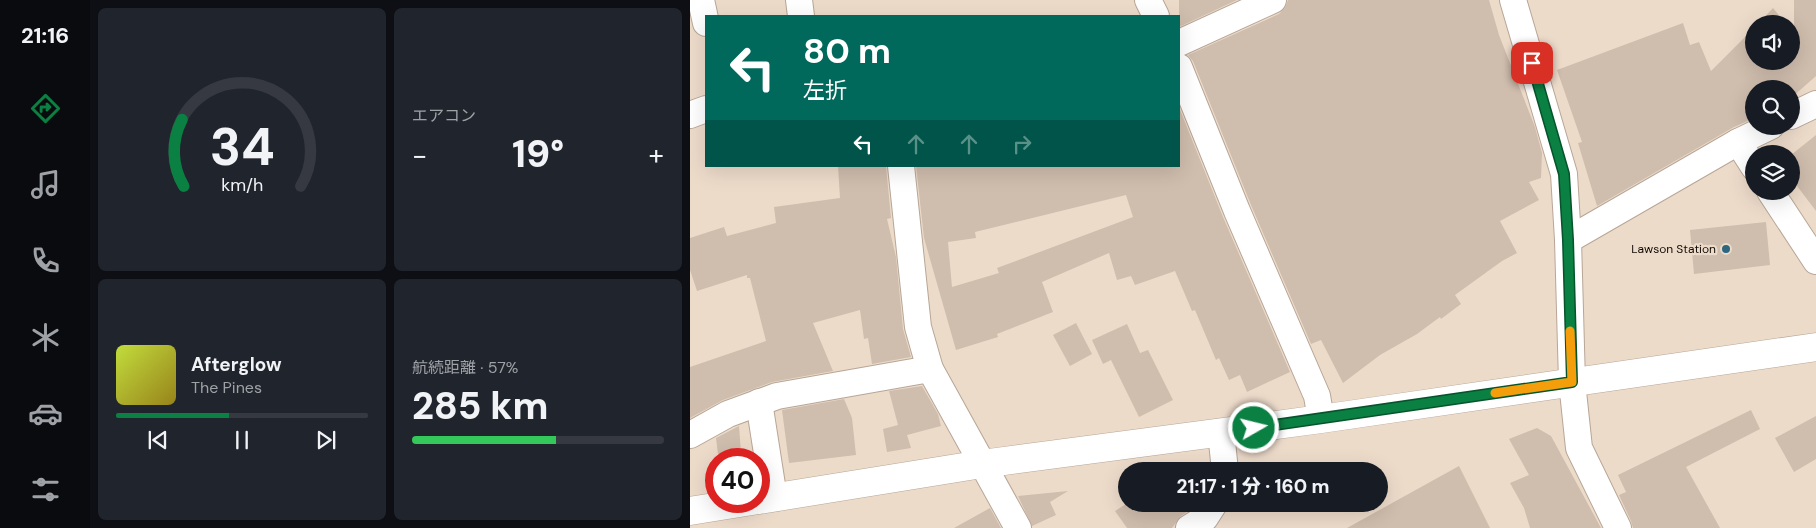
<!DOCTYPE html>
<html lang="ja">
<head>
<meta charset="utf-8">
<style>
  body { margin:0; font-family:"DM Sans","Noto Sans JP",sans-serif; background:#20242c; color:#f1f3f6; height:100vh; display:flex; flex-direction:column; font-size:19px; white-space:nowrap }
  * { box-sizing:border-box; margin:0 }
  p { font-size:16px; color:#9ea1a6 }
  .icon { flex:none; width:28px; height:28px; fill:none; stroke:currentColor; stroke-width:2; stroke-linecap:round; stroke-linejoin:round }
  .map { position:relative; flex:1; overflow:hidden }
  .panel { display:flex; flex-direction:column; gap:8px; padding:8px; background:#0d0f14; width:600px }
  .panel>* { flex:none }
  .banner { position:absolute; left:15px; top:15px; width:475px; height:152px; border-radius:0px; box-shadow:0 5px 20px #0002; background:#00695c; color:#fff; overflow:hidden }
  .controls { position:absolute; left:1055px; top:15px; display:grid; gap:10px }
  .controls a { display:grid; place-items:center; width:55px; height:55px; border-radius:50%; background:#171b24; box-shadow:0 5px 20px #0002; font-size:25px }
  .speed { position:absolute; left:15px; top:448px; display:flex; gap:10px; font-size:25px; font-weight:700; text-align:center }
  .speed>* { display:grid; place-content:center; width:65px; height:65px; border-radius:50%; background:#171b24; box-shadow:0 5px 20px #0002; line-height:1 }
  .speed .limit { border:8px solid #d22; background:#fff; color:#111 }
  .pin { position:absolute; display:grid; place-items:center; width:42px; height:42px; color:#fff; margin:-21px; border-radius:10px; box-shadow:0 2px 8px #0006 }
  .me { position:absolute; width:55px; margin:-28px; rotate:82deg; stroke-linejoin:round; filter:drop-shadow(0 0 4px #0008) }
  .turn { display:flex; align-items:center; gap:18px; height:105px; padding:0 15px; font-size:22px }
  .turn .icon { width:65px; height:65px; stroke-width:2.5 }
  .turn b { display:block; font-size:35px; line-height:42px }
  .lanes { display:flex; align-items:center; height:48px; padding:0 15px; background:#0003; justify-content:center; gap:25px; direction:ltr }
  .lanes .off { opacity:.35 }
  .big { font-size:38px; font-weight:800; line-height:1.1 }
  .panel .card { flex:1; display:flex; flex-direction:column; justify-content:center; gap:8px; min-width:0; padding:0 18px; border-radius:8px; background:#20242c }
  .panel .dial { align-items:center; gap:0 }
  .dial svg { height:130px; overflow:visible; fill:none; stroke:#363941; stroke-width:7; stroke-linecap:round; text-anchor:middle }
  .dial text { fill:#f1f3f6; stroke:none }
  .song { display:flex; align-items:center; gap:15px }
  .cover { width:60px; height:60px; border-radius:8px; background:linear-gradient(135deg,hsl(70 70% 55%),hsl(50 70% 35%)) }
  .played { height:5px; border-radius:2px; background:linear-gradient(90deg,#0b8043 45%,#363941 45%) }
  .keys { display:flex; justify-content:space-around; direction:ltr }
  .heat { display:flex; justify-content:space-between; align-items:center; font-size:28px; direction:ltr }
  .charge { height:8px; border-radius:4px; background:linear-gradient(90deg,#34c759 57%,#363941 0) }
  .panel .tiles { flex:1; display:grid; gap:8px; grid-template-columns:repeat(2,1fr) }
  .trip { position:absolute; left:428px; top:462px; width:270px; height:50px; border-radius:25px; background:#171b24; box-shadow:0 5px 20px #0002; font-weight:800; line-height:50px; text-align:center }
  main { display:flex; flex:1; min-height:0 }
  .dock { display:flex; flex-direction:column; width:90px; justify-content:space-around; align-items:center; background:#090b0e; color:#9ea1a6 }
  .dock .icon { width:35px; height:35px }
  .dock .selected { color:#0b8043 }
  .dock b { font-size:22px; color:#f1f3f6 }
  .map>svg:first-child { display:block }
</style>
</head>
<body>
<main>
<nav class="dock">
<b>21:16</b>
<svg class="icon selected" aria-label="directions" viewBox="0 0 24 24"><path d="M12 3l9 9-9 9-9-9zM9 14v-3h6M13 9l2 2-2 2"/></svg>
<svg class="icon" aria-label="music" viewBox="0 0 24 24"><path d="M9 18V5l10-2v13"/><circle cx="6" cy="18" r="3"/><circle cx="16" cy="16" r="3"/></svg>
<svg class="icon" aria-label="phone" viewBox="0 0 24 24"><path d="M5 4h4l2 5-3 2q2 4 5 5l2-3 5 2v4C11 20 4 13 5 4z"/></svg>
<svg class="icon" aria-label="climate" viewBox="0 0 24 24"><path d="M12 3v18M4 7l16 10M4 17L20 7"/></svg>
<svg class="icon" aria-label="car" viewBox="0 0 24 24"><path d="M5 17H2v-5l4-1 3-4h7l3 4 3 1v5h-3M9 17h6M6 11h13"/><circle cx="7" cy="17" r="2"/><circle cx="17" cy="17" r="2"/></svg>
<svg class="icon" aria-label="filters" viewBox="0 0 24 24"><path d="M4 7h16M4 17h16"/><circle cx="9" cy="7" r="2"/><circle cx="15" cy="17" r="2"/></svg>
</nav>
<section class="panel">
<div class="tiles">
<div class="card dial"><svg viewBox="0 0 100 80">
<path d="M14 69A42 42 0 1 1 86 69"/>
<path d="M14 69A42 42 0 0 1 13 28" stroke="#0b8043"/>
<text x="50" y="56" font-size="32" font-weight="700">34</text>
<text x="50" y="72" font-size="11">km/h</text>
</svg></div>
<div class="card"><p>エアコン</p>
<div class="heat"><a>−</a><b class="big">19°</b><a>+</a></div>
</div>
<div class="card">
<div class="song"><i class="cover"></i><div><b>Afterglow</b><p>The Pines</p></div></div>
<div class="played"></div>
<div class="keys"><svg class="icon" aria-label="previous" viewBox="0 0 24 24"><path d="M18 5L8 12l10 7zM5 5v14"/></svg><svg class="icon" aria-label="pause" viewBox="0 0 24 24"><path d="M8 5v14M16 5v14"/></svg><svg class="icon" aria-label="next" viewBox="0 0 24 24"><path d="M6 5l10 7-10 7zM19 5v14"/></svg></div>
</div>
<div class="card"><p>航続距離 · 57%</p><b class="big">285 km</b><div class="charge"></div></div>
</div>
</section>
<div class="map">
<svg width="1126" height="528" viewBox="0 0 1126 528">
  <rect width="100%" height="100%" fill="#eddbca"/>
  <g fill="#cfbdad" fill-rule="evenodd">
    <polygon points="489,0 547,0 489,27"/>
    <polygon points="598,0 799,0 809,35 845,127 852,153 851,178 839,182 849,200 810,221 827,253 812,261 765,295 771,304 751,319 750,317 727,334 690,355 653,383 631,340 621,344 561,205 503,61 498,55 589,14 595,8"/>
    <polygon points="1104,0 1126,0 1126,76 1101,98 1101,89 1064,89 1064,118 1044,127 907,206 888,143 892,142 867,70 993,23 1000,45 1009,42 1021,71 1064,28 1064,61 1101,61 1101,30 1104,33"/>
    <polygon points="1083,8 1096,24 1068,24"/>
    <path d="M489 107 533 217 600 372 557 392 550 375 539 380 529 358 526 360 505 310 502 311 485 271 445 285 441 276 427 280 419 253 352 282 363 312 307 334 308 337 266 350 234 238 226 166H489ZM436 195 443 217 307 268 309 273 262 287 258 242 286 238 285 232Z"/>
    <polygon points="1126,135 1126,211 1101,178 1101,155"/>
    <polygon points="148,166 196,166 201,218 197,219 206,257 213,329 221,357 182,364 178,338 174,339 170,310 123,323 143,371 82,382 33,400 0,418 0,367 76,341 60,278 57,278 57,275 7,291 0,270 0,238 34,227 37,236 86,223 84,207 150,198"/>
    <polygon points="1076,222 1080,265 1004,274 1000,230"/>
    <polygon points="386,323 402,354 380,366 363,335"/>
    <polygon points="437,324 450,353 458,350 483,400 449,417 421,360 413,364 402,340"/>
    <polygon points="232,386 248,414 251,426 217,435 221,448 197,452 193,429 208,425 199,391"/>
    <polygon points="154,399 162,418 166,455 99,463 92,410"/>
    <polygon points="1061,410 1070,429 996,467 1030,528 943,528 941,521 929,495 936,492 928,475"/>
    <polygon points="1126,416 1126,459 1104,472 1085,438"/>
    <polygon points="49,426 51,453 28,454 26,438"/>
    <polygon points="847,428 861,436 911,528 840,528 834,508 820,483 839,475 819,439"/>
    <polygon points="769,466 800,528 657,528"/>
    <polygon points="378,491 360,502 366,515 342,526 328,496"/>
    <polygon points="436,504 506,504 504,507 491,516 482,528 437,528 425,511"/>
    <polygon points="300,508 311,528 264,528"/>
  </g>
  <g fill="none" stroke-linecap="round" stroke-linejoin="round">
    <defs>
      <g id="street">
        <polyline points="11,0 16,23"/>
        <polyline points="109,0 111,16"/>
        <polyline points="458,0 466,16"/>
        <polyline points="823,0 874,174 878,240 882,382 889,448 928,528"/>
        <polyline points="489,43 583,0"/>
        <polyline points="489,67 547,211 627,396 631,419"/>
        <polyline points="0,115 16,109"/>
        <polyline points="1101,116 1126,104"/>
        <polyline points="1048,142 1064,167"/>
        <polyline points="211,166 228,327 240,369 328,528"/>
        <polyline points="1080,191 1126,261"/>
        <polyline points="878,240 1048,142 1081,126"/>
        <polyline points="69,402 84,498"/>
        <polyline points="531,432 535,471"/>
        <polyline points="0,435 38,414 87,396 240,369"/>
        <polyline points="499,528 515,518 524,504"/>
      </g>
      <g id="secondary">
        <polyline points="69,500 292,464 631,419 1126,347"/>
        <polyline points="0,511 62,501"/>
      </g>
    </defs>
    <use href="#street" stroke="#b8a697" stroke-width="28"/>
    <use href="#secondary" stroke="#b8a697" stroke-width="29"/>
    <use href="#street" stroke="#fff" stroke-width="26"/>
    <use href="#secondary" stroke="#fff" stroke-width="28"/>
  </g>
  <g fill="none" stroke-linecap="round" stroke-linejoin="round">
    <defs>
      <polyline id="route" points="564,428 882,382 878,240 874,174 842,63"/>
    </defs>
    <use href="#route" stroke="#07532c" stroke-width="12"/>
    <use href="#route" stroke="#0b8043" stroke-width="9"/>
    <polyline stroke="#f59e0b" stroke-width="9" points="805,393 882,382 880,331"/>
  </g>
  <circle fill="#2d667f" stroke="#eddbca" stroke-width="2" cx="1036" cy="249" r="5"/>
  <g text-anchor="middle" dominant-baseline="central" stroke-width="4.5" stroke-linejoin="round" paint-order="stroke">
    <g font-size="12" fill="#110b06" stroke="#eddbca" text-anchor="end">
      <text x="1026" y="249">Lawson Station</text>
    </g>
  </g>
</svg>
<div class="controls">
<a><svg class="icon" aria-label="sound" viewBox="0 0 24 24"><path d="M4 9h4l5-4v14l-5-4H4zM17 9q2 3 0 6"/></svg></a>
<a><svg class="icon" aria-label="search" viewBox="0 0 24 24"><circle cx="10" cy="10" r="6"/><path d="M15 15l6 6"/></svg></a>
<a><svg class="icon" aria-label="layers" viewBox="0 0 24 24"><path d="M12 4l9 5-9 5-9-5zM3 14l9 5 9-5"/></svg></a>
</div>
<div class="speed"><div class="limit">40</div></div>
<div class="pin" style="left:842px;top:63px;background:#d93025"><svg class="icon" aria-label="arrive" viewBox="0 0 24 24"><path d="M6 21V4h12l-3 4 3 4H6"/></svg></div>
<svg class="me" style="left:564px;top:428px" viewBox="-20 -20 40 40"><circle r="17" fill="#0b8043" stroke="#fff" stroke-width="3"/><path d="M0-11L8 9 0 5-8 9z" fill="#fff"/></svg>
<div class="trip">21:17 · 1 分 · 160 m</div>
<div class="banner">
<div class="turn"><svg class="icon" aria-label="left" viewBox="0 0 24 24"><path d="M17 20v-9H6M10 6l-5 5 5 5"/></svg><div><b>80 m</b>左折</div></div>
<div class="lanes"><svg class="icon" aria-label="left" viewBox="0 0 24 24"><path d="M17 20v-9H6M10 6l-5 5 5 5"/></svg><svg class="icon off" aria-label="ahead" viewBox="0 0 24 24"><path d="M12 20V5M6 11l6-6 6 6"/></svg><svg class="icon off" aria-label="ahead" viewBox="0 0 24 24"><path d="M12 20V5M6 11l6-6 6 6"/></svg><svg class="icon off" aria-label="right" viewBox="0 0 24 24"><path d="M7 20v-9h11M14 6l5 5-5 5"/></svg></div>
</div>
</div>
</main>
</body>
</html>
